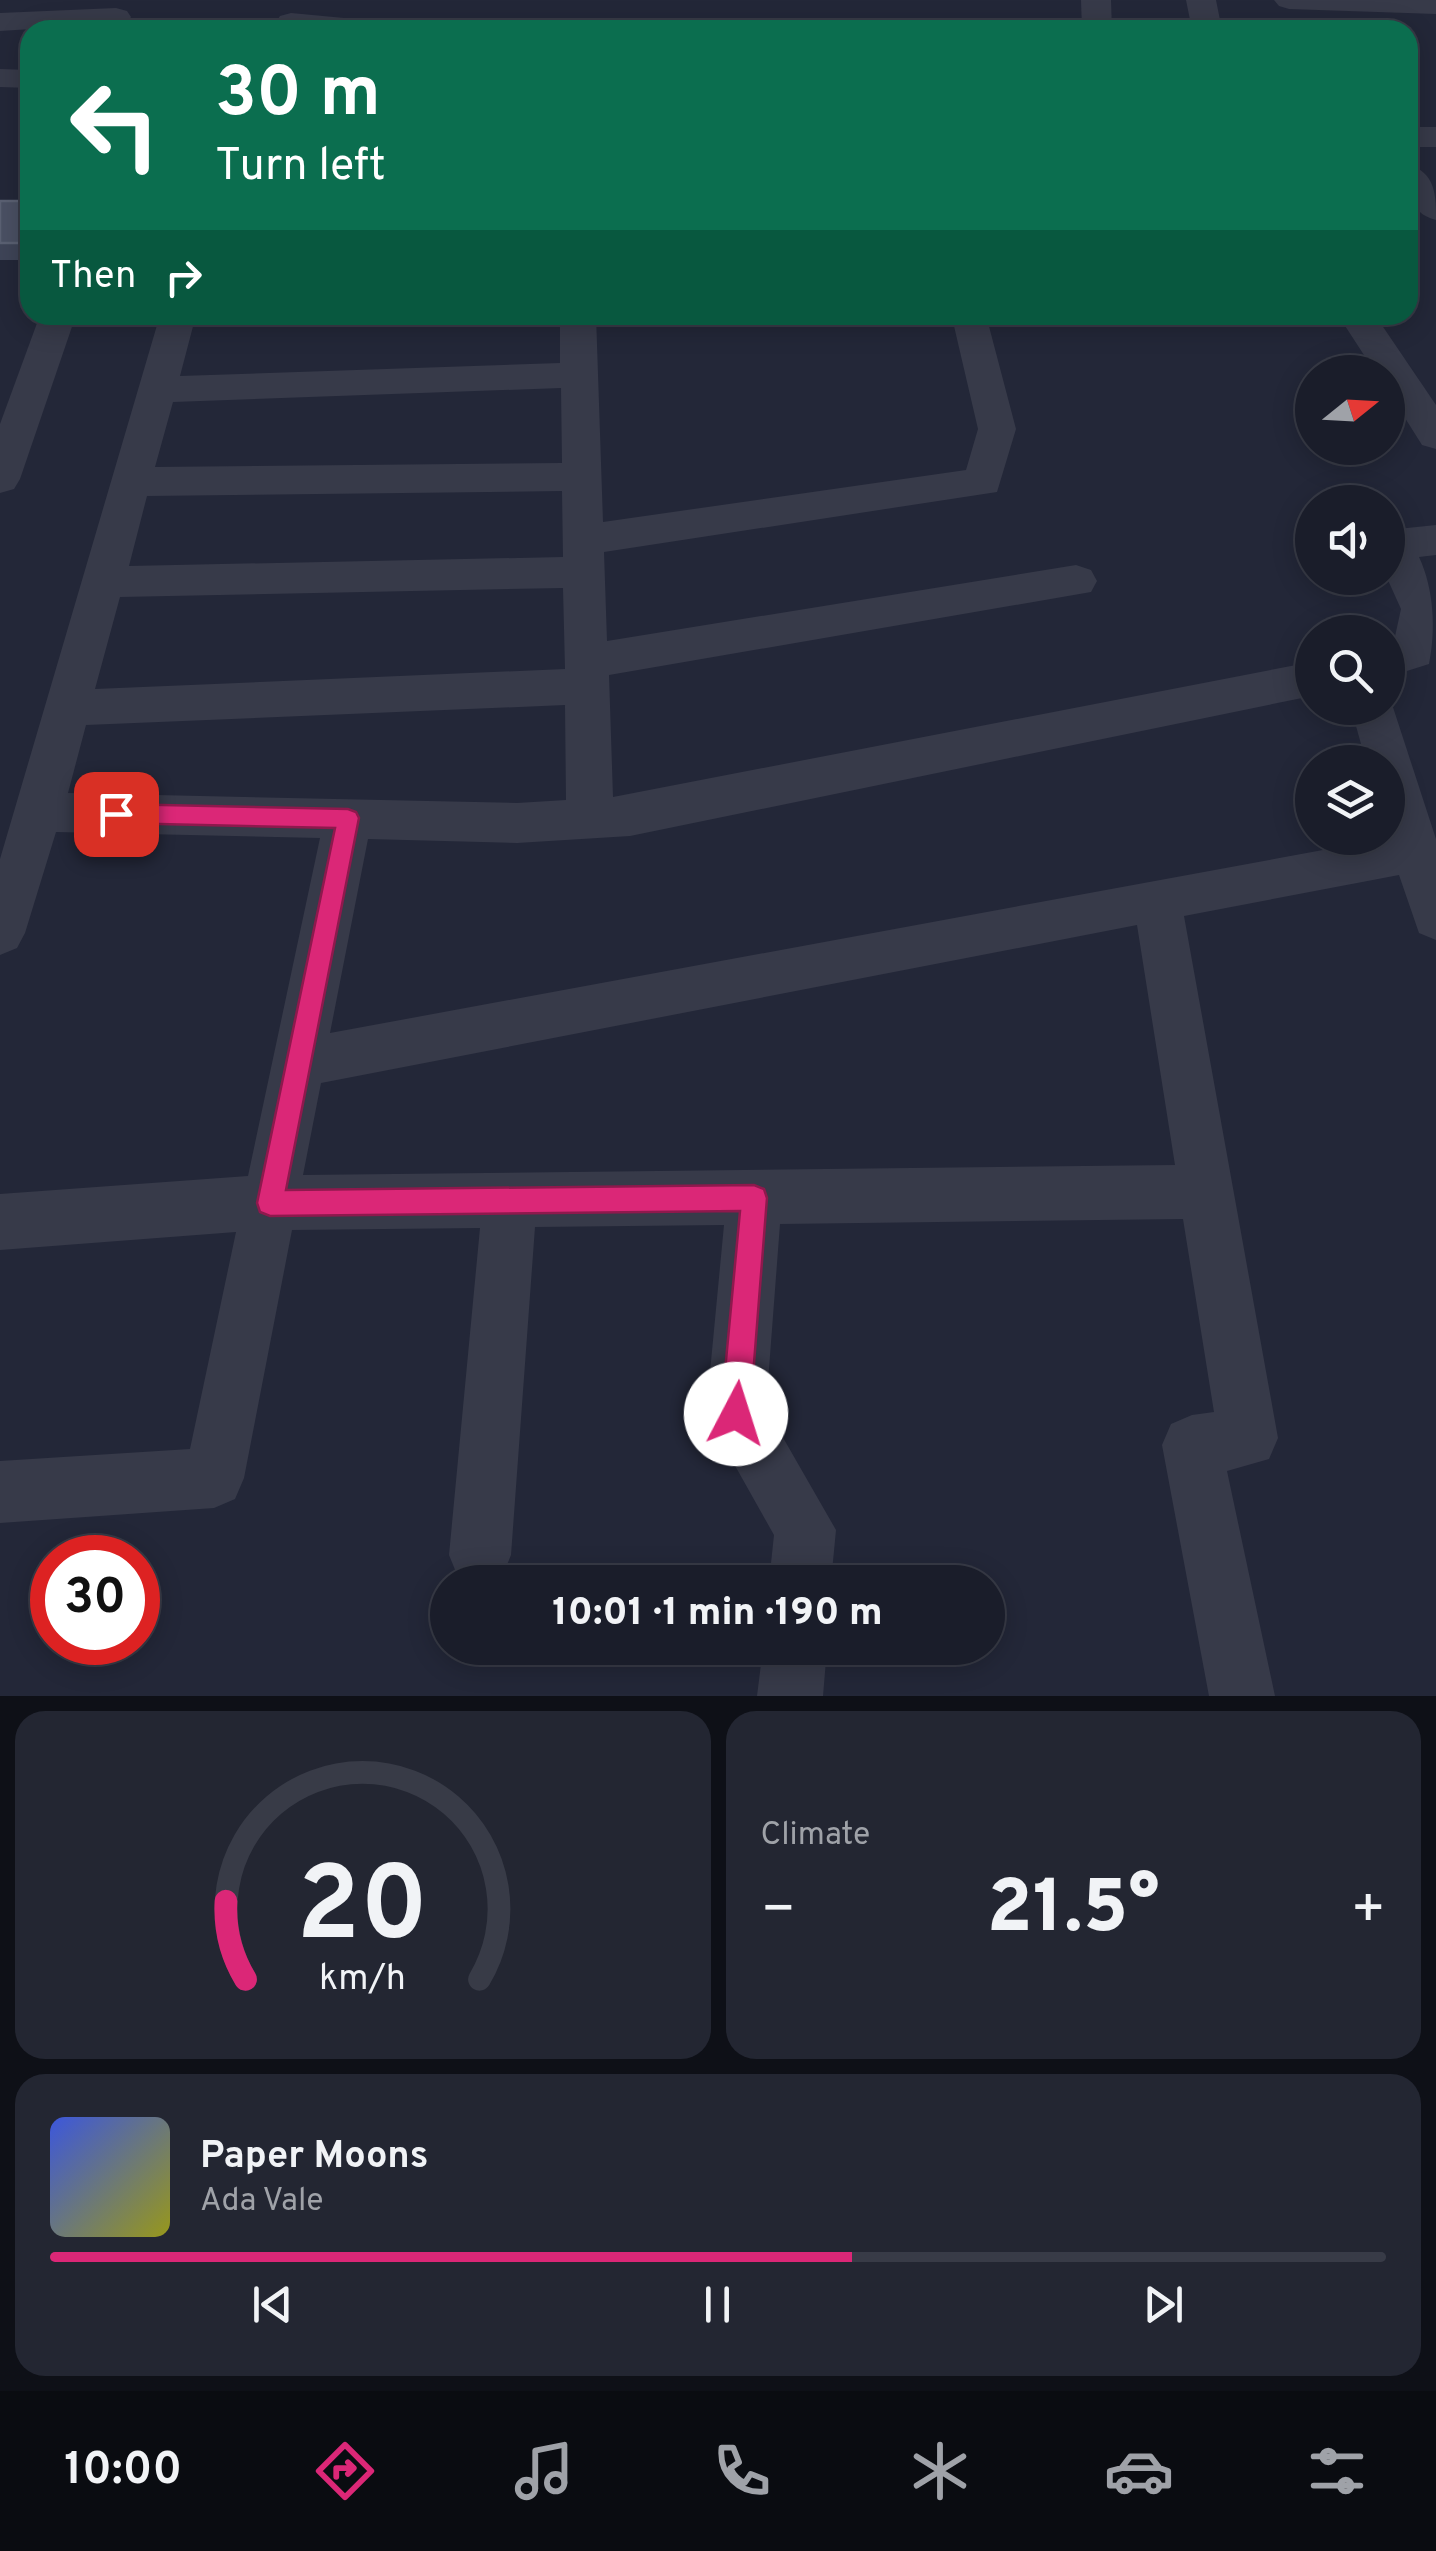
<!DOCTYPE html>
<html lang="en">
<head>
<meta charset="utf-8">
<style>
  body { margin:0; font-family:Overpass,sans-serif; background:#232632; color:#f1f3f6; height:100vh; display:flex; flex-direction:column; font-size:38px; white-space:nowrap }
  * { box-sizing:border-box; margin:0 }
  p { font-size:32px; color:#9fa2a8 }
  .icon { flex:none; width:55px; height:55px; fill:none; stroke:currentColor; stroke-width:2; stroke-linecap:round; stroke-linejoin:round }
  .map { position:relative; height:1696px; overflow:hidden }
  .sheet { display:flex; flex-direction:column; gap:15px; padding:15px; background:#0e1017; flex:1 }
  .sheet>* { flex:none }
  .banner { position:absolute; left:20px; top:20px; width:1398px; height:305px; border-radius:30px; box-shadow:0 5px 25px #0003,0 0 0 2px #383b47; background:#0b6e4f; color:#fff; overflow:hidden }
  .needle { width:65px; rotate:72deg }
  .fabs { position:absolute; left:1295px; top:355px; display:grid; gap:20px }
  .fabs a { display:grid; place-items:center; width:110px; height:110px; border-radius:50%; background:#1a1d2a; box-shadow:0 5px 25px #0003,0 0 0 2px #383b47; font-size:50px }
  .speed { position:absolute; left:30px; top:1535px; display:flex; gap:20px; font-size:50px; font-weight:700; text-align:center }
  .speed>* { display:grid; place-content:center; width:130px; height:130px; border-radius:50%; background:#1a1d2a; box-shadow:0 5px 25px #0003,0 0 0 2px #383b47; line-height:1 }
  .speed .limit { border:15px solid #d22; background:#fff; color:#111 }
  .pin { position:absolute; display:grid; place-items:center; width:85px; height:85px; color:#fff; margin:-42px; border-radius:20px; box-shadow:0 5px 15px #0006 }
  .me { position:absolute; width:110px; margin:-55px; rotate:5deg; stroke-linejoin:round; filter:drop-shadow(0 0 8px #0008) }
  .turn { display:flex; align-items:center; gap:35px; height:210px; padding:0 30px; font-size:45px }
  .turn .icon { width:130px; height:130px; stroke-width:2.5 }
  .turn b { display:block; font-size:70px; line-height:85px }
  .then { display:flex; align-items:center; height:95px; padding:0 30px; background:#0003; gap:20px; font-size:38px }
  .big { font-size:75px; font-weight:800; line-height:1.1 }
  .sheet .tile { flex:1; display:flex; flex-direction:column; justify-content:center; gap:15px; min-width:0; padding:0 35px; border-radius:30px; background:#232632 }
  .sheet .dial { align-items:center; gap:0 }
  .dial svg { height:260px; overflow:visible; fill:none; stroke:#383b47; stroke-width:7; stroke-linecap:round; text-anchor:middle }
  .dial text { fill:#f1f3f6; stroke:none }
  .song { display:flex; align-items:center; gap:30px }
  .cover { width:120px; height:120px; border-radius:15px; background:linear-gradient(135deg,hsl(230 70% 55%),hsl(60 70% 35%)) }
  .played { height:10px; border-radius:5px; background:linear-gradient(90deg,#db2777 60%,#383b47 60%) }
  .keys { display:flex; justify-content:space-around; direction:ltr }
  .heat { display:flex; justify-content:space-between; align-items:center; font-size:55px; direction:ltr }
  .sheet .tiles { flex:1; display:grid; gap:15px; grid-template-columns:1fr 1fr }
  .tile:last-child { grid-column:span 2 }
  .trip { position:absolute; left:430px; top:1565px; width:575px; height:100px; border-radius:50px; background:#1a1d2a; box-shadow:0 5px 25px #0003,0 0 0 2px #383b47; font-weight:800; line-height:100px; text-align:center }
  .menu { display:flex; height:160px; justify-content:space-around; align-items:center; background:#0a0c11; color:#9fa2a8 }
  .menu .icon { width:70px; height:70px }
  .menu .active { color:#db2777 }
  .menu b { font-size:45px; color:#f1f3f6 }
  .map>svg:first-child { display:block }
</style>
</head>
<body>
<div class="map">
<svg width="1436" height="1696" viewBox="0 0 1436 1696">
  <rect width="100%" height="100%" fill="#232738"/>
  <g fill="none" stroke-linecap="round" stroke-linejoin="round">
    <g fill="#373a49" fill-rule="evenodd">
      <polygon points="1081,0 1111,0 1112,30 1082,30"/>
      <polygon points="1186,0 1216,0 1222,30 1192,30"/>
      <polygon points="1274,0 1436,0 1436,14 1289,9 1279,6"/>
      <polygon points="116,8 127,11 131,17 127,23 0,31 0,13"/>
      <polygon points="291,13 376,21 387,24 391,30 280,28 276,22 280,16"/>
      <polygon points="0,69 30,70 30,88 0,87"/>
      <rect x="1408" y="127" width="28" height="20"/>
      <path d="M1408 165C1436 172 1436 196 1436 220 1408 213 1407 189 1408 165Z"/>
      <polygon points="40,315 76,315 20,479 14,489 0,493 0,424"/>
      <path d="M160 315H196L180 376 560 363V315H596L603 522 966 470 978 429 954 326 944 315H986L1016 429 997 492 604 552 607 641 1076 565 1091 570 1097 581 1091 592 609 675 613 797 1312 662V696L630 836 517 843 368 839 330 1033 1388 838V762H1366L1351 708H1388L1389 695 1436 839V940L1419 933 1399 875 1184 916 1278 1438 1269 1459 1227 1471 1275 1696H1209L1162 1445 1171 1424 1192 1415 1214 1412 1183 1219 780 1224 766 1408 836 1530 831 1582H769L774 1535 706 1414 724 1225 535 1227 511 1555 502 1577C486 1584 474 1584 458 1577L449 1555 480 1228 292 1230 244 1478 235 1499 214 1508 0 1523V1461L190 1449 236 1232 0 1250V1194L248 1176 320 838 56 832 25 933 17 948 0 955V859ZM561 388 562 463 155 467 173 402ZM562 491 563 557 129 566 147 496ZM563 588 565 669 95 689 120 597ZM565 705 566 800 517 803 68 793 86 725ZM1137 925 1175 1165 303 1175 321 1083Z"/>
      <polygon points="1338,315 1375,315 1436,405 1436,449 1422,445 1388,391 1388,372 1375,372"/>
      <path d="M1436 525V555L1419 557C1434 589 1436 630 1429 664L1388 677V643L1394 641 1401 609 1387 578 1388 530Z"/>
      <polygon points="763,1648 827,1648 823,1696 757,1696"/>
    </g>
  </g>
  <rect fill="#3e4457" x="0" y="201" width="30" height="59"/>
  <rect fill="#4a5063" stroke="#5a6072" stroke-width="2.5" x="0" y="201" width="30" height="42"/>
  <polygon fill="#db2777" stroke="#8e194d" stroke-width="2.5" points="116,804 348,809 356,812 359,818 286,1190 754,1185 764,1189 767,1198 750,1414 746,1424 736,1428 725,1424 721,1414 740,1211 270,1216 260,1212 257,1203 335,828 116,823 105,814"/>
</svg>
<div class="fabs">
<a><svg class="needle" viewBox="-14 -14 28 28"><path d="M0-13l5 13h-10z" fill="#e53935"/><path d="M0 13l5-13h-10z" fill="#9fa2a8"/></svg></a>
<a><svg class="icon" aria-label="sound" viewBox="0 0 24 24"><path d="M4 9h4l5-4v14l-5-4H4zM17 9q2 3 0 6"/></svg></a>
<a><svg class="icon" aria-label="search" viewBox="0 0 24 24"><circle cx="10" cy="10" r="6"/><path d="M15 15l6 6"/></svg></a>
<a><svg class="icon" aria-label="layers" viewBox="0 0 24 24"><path d="M12 4l9 5-9 5-9-5zM3 14l9 5 9-5"/></svg></a>
</div>
<div class="speed"><div class="limit">30</div></div>
<div class="pin" style="left:116px;top:814px;background:#d93025"><svg class="icon" aria-label="arrive" viewBox="0 0 24 24"><path d="M6 21V4h12l-3 4 3 4H6"/></svg></div>
<svg class="me" style="left:736px;top:1414px" viewBox="-20 -20 40 40"><circle r="19" fill="#fff"/><path d="M0-13L10 11 0 6-10 11z" fill="#db2777"/></svg>
<div class="trip">10:01 · 1 min · 190 m</div>
<div class="banner">
<div class="turn"><svg class="icon" aria-label="left" viewBox="0 0 24 24"><path d="M17 20v-9H6M10 6l-5 5 5 5"/></svg><div><b>30 m</b>Turn left</div></div>
<div class="then">Then<svg class="icon" aria-label="right" viewBox="0 0 24 24"><path d="M7 20v-9h11M14 6l5 5-5 5"/></svg></div>
</div>
</div>
<section class="sheet">
<div class="tiles">
<div class="tile dial"><svg viewBox="0 0 100 80">
<path d="M14 69A42 42 0 1 1 86 69"/>
<path d="M14 69A42 42 0 0 1 8 45" stroke="#db2777"/>
<text x="50" y="56" font-size="32" font-weight="700">20</text>
<text x="50" y="72" font-size="11">km/h</text>
</svg></div>
<div class="tile"><p>Climate</p>
<div class="heat"><a>−</a><b class="big">21.5°</b><a>+</a></div>
</div>
<div class="tile">
<div class="song"><i class="cover"></i><div><b>Paper Moons</b><p>Ada Vale</p></div></div>
<div class="played"></div>
<div class="keys"><svg class="icon" aria-label="previous" viewBox="0 0 24 24"><path d="M18 5L8 12l10 7zM5 5v14"/></svg><svg class="icon" aria-label="pause" viewBox="0 0 24 24"><path d="M8 5v14M16 5v14"/></svg><svg class="icon" aria-label="next" viewBox="0 0 24 24"><path d="M6 5l10 7-10 7zM19 5v14"/></svg></div>
</div>
</div>
</section>
<nav class="menu">
<b>10:00</b>
<svg class="icon active" aria-label="directions" viewBox="0 0 24 24"><path d="M12 3l9 9-9 9-9-9zM9 14v-3h6M13 9l2 2-2 2"/></svg>
<svg class="icon" aria-label="music" viewBox="0 0 24 24"><path d="M9 18V5l10-2v13"/><circle cx="6" cy="18" r="3"/><circle cx="16" cy="16" r="3"/></svg>
<svg class="icon" aria-label="phone" viewBox="0 0 24 24"><path d="M5 4h4l2 5-3 2q2 4 5 5l2-3 5 2v4C11 20 4 13 5 4z"/></svg>
<svg class="icon" aria-label="climate" viewBox="0 0 24 24"><path d="M12 3v18M4 7l16 10M4 17L20 7"/></svg>
<svg class="icon" aria-label="car" viewBox="0 0 24 24"><path d="M5 17H2v-5l4-1 3-4h7l3 4 3 1v5h-3M9 17h6M6 11h13"/><circle cx="7" cy="17" r="2"/><circle cx="17" cy="17" r="2"/></svg>
<svg class="icon" aria-label="filters" viewBox="0 0 24 24"><path d="M4 7h16M4 17h16"/><circle cx="9" cy="7" r="2"/><circle cx="15" cy="17" r="2"/></svg>
</nav>
</body>
</html>
